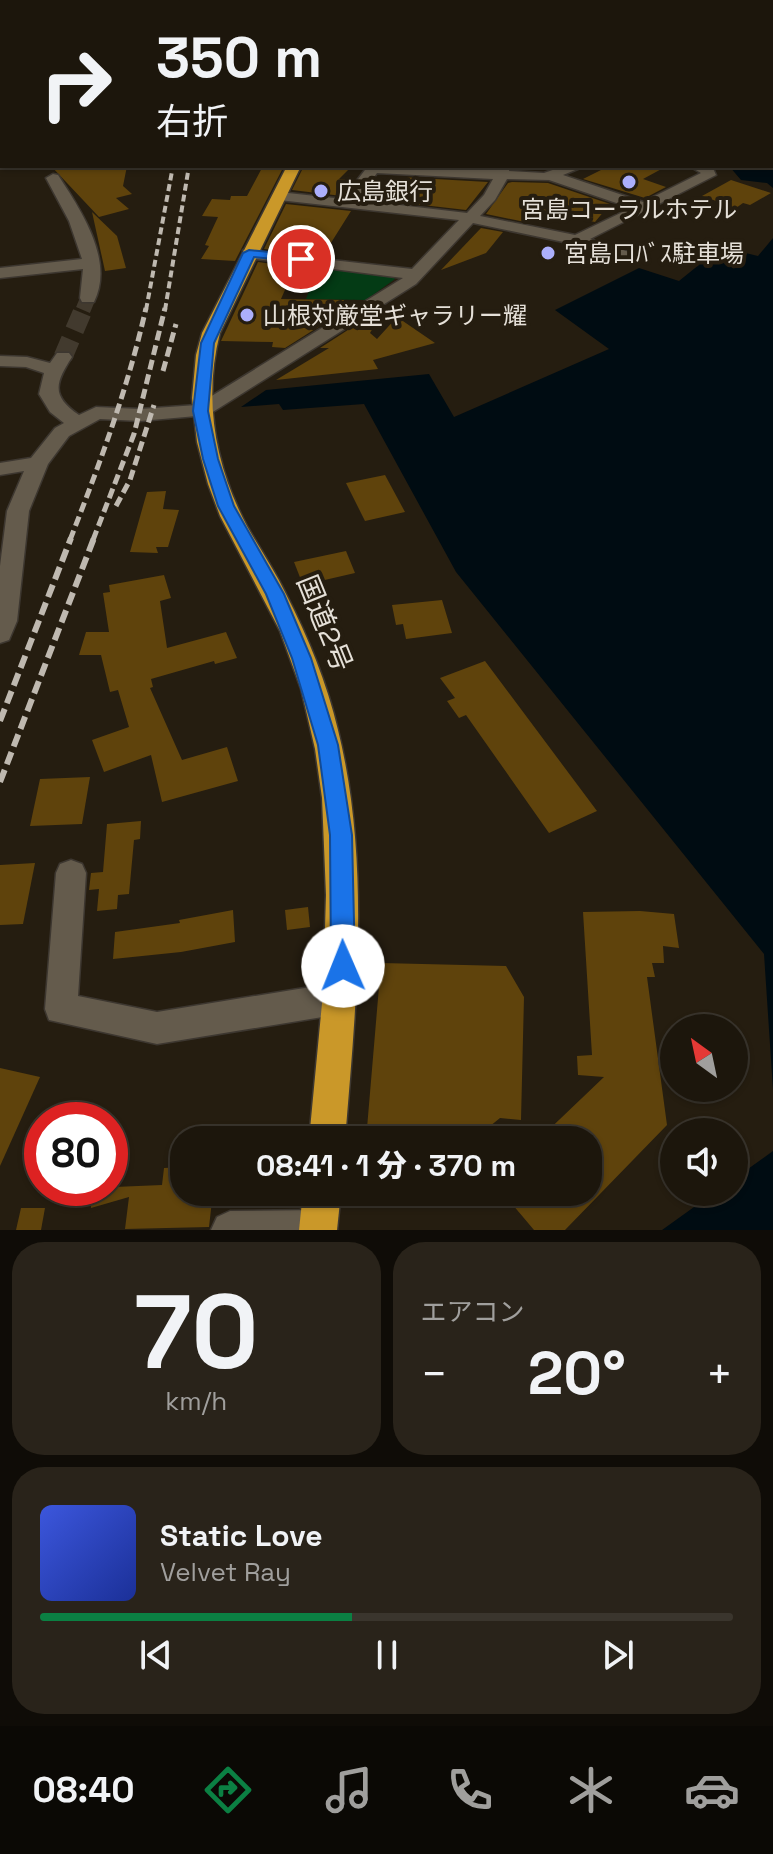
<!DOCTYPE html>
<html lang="ja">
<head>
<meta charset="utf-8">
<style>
  body { margin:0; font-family:"Space Grotesk","Noto Sans JP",sans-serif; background:#29231a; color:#f1f3f6; height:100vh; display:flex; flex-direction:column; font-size:30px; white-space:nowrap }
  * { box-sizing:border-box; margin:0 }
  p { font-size:26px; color:#a09f9d }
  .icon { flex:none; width:44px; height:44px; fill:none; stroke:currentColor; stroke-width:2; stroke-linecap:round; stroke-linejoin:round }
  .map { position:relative; height:1230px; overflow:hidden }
  .side { display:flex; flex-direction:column; gap:12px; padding:12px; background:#0f0c07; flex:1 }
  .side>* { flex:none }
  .hud { position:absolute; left:0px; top:0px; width:774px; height:168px; box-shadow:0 2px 6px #0004,0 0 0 2px #3a352d; background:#1c160c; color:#f1f3f6; overflow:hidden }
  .needle { width:52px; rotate:327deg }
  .controls { position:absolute; left:660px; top:1014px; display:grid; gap:16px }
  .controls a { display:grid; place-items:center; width:88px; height:88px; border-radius:50%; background:#1c160c; box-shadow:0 2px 6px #0004,0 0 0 2px #3a352d; font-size:40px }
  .speed { position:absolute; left:24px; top:1102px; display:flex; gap:16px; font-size:40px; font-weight:700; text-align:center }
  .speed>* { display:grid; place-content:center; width:104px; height:104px; border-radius:50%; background:#1c160c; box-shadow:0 2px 6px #0004,0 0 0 2px #3a352d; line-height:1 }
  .speed .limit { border:12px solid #d22; background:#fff; color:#111 }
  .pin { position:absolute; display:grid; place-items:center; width:68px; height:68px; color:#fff; margin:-34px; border:4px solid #fff; border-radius:50%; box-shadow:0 2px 8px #0007 }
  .me { position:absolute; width:88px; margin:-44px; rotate:359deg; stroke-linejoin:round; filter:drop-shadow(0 0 6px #0008) }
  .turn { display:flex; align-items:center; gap:28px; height:168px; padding:0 24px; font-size:36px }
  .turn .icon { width:104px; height:104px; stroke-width:2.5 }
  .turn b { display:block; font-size:56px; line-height:68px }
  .big { font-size:60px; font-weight:800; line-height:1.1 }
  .side .tile { flex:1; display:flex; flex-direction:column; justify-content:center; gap:12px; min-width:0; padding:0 28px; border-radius:32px; background:#29231a }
  .side .dial { align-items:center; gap:0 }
  .dial b { font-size:104px; line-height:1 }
  .song { display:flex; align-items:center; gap:24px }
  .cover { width:96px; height:96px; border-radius:12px; background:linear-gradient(135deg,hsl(230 70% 55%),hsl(230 70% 35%)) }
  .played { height:8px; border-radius:4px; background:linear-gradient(90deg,#0b8043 45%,#3a352d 45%) }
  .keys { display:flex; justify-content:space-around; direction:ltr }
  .heat { display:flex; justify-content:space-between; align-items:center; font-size:44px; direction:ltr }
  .side .tiles { flex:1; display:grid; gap:12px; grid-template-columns:1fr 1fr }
  .tile:last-child { grid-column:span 2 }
  .trip { position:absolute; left:170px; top:1126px; width:432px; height:80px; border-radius:32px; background:#1c160c; box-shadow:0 2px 6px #0004,0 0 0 2px #3a352d; font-weight:800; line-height:80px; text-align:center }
  .dock { display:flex; height:128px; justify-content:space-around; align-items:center; background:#0b0905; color:#a09f9d }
  .dock .icon { width:56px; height:56px }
  .dock .active { color:#0b8043 }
  .dock b { font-size:36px; color:#f1f3f6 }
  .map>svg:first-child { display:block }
</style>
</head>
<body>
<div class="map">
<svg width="773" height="1230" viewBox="0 0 773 1230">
  <rect width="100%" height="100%" fill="#251d10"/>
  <polygon fill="#043b15" points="319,265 393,276 395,279 366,300 306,299"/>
  <g fill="#000c12">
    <polygon points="366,0 773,0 773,188 767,183 741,180 729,166 772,166 772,2"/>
    <polygon points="773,238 773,1090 764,954 456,572 364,404 283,410 279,404 241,407 266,390 429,374 454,417 609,349 555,310 639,268 679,281 721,247 758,256"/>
    <polygon points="773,1151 773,1230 662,1230 715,1192 734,1192 734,1179"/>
  </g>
  <g fill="#5f430c">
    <polygon points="51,166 127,166 123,186 132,194 116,198 129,209 99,217"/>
    <polygon points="263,166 284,166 235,261 201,259 209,246 205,245 218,217 202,216 212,199 230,200 231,196 247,196"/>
    <polygon points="304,166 349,169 339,179 353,180 342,196 292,190"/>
    <polygon points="609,166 667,166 643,179 666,187 645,198 583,179"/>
    <polygon points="400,178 400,177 488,182 466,210 362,198 374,183 402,186"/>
    <polygon points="731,180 771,193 750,205 743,203 736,208 702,196"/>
    <polygon points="512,182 548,183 610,204 595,222 557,214 553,219 537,216 530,223 486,214 508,183"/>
    <polygon points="286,204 351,211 329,246 305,244 301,253 264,249"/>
    <polygon points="92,212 117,236 126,268 105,271"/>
    <polygon points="481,228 503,232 486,253 441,270"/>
    <polygon points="258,262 295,267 281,299 344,300 342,312 285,348 272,347 273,342 221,341"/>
    <polygon points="381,314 370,333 377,339 397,317 435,343 373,360 378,369 276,380 329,348 320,348 365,319"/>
    <polygon points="385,475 405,512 365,521 346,483"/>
    <polygon points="166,491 163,509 179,510 168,547 156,547 158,553 130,552 147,492"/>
    <polygon points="346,551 355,573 303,585 294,562"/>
    <polygon points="164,575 171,598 160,601 167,648 226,632 237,658 215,664 214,661 151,679 153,687 150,688 182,760 227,747 238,781 162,802 151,755 104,772 92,740 129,727 118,690 110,692 101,655 79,655 86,632 109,632 103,593 110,592 109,585"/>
    <polygon points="442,600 452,633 406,639 403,624 396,625 392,605"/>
    <polygon points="485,661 597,811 549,833 466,715 459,718 447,701 455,698 440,678"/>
    <polygon points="90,777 82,824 30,826 40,779"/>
    <polygon points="141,821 140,839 134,840 129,894 118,895 117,909 97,911 99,889 89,890 91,873 103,872 107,824"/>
    <polygon points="35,863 23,924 0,925 0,865"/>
    <polygon points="308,907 310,927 287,930 285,910"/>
    <polygon points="233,910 235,942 181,952 113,959 115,932 180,923 179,920"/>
    <polygon points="640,911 674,914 679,948 663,946 664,963 652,963 655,977 647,977 667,1125 565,1230 534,1230 502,1192 588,1192 588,1140 538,1140 604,1077 578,1075 577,1056 592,1055 583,912"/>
    <polygon points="381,963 506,966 524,997 521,1120 500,1118 484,1131 436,1125 425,1140 366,1140"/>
    <polygon points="0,1068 40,1077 0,1166"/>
    <polygon points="184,1167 184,1192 213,1192 209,1227 125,1229 129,1197 91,1208 90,1188 162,1185 164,1168"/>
    <polygon points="21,1208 45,1208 41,1230 16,1230"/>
  </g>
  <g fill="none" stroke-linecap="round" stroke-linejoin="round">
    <polyline stroke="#423a2e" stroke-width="15" stroke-dasharray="15 7" stroke-linecap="butt" points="83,310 88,298"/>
    <polyline stroke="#423a2e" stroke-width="19" stroke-dasharray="19 10" stroke-linecap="butt" points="63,357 84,308"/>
    <defs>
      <g id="minor">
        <rect x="172" y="0" width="10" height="2"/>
        <rect x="209" y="0" width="10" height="2"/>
        <rect x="0" y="56" width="2" height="6"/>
        <polygon points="0,145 2,145 0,154"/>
        <path d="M368 166 495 170 496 166H510L509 171 544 173 564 166H585L563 175 643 202 701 173 689 166H712L716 175 590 239 632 253V259L626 261 573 244 473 223 416 284 208 415 140 421 100 419 69 436 48 464 29 511 17 621 9 640 0 643V566L7 511 24 471 0 475V463L31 458 55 428 64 423 50 412 39 394 44 373 26 367 0 366V356L27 357 50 363 57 353H69L72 357C55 383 51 396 79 415L96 407 140 409 197 405 403 278 249 258 243 256V250L412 269 459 220 279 200 272 196 279 192 343 199ZM377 173 493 179 484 195 467 213 357 200ZM507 179 549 180 631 208 575 235 480 216 495 200Z"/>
        <path d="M53 174 58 175C80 209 115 260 94 302H82L80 298 83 269 0 278V268L82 259 69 221 46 178Z"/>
        <polygon points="71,860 82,864 86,873 78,996 157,1012 341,982 353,987 357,998 353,1009 341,1014 157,1044 49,1020 45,1009 56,873 60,864"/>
        <polygon points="318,1210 331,1216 337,1230 211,1230 217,1217 230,1211"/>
      </g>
      <g id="highway">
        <polygon points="258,0 268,0 269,2 259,2"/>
        <path d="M287 166H301L220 333C203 399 215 466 247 526 260 549 275 571 286 594 308 637 327 683 338 730 371 863 356 1005 345 1140H309L323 993 326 895 322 798 315 749 301 689 280 631 220 516 208 484 197 442 192 398 196 355 202 333Z"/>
        <polygon points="303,1192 341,1192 337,1230 299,1230"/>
      </g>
    </defs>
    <use href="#minor" stroke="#3d3730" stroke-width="3"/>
    <use href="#highway" stroke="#3d3730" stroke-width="3"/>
    <use href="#minor" fill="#645b4c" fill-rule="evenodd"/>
    <use href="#highway" fill="#ca9829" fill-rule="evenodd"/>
    <polyline stroke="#bfb9b0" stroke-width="2" points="310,0 313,2"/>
    <g stroke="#bfb9b0" stroke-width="4" stroke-dasharray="7 4" stroke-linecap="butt">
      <polyline points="146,310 173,166"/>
      <polyline points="165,310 189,166"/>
    </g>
    <g stroke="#bfb9b0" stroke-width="5" stroke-dasharray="10 5" stroke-linecap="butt">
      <polyline points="163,371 176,324"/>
      <polyline points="116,506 130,480 154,405"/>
      <path d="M70 540C100 463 128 388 146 308"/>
      <polyline points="93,540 134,434 165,308"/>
    </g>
    <g stroke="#bfb9b0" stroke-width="6" stroke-dasharray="13 6" stroke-linecap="butt">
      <polyline points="0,721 71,538"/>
      <polyline points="0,782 94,538"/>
    </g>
  </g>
  <polygon fill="#1a73e8" stroke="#114b97" stroke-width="2" points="249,250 301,255 307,259 301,262 254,257 214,343 208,411 218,459 234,506 284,594 311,658 338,745 352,835 355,966 351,974 343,977 334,974 331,966 330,835 318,745 292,658 266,594 218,506 203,459 193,411 201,343 243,253"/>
  <g fill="#acaffb" stroke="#251d10" stroke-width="3">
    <circle cx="629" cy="182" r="8"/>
    <circle cx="321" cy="191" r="8"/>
    <circle cx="548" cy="253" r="8"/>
    <circle cx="247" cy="315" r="8"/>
  </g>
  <g text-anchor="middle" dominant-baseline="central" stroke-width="8" stroke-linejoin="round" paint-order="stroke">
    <g font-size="24" fill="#e5e0d8" stroke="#251d10" text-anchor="start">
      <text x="337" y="191">広島銀行</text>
      <text x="629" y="209" text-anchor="middle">宮島コーラルホテル</text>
      <text x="564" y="253">宮島口ﾊﾞｽ駐車場</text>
      <text x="263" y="315">山根対厳堂ギャラリー耀</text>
    </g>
    <g font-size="28" fill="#e5e0d8" stroke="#251d10">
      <text transform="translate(325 623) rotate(68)">国道2号</text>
    </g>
  </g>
</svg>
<div class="controls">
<a><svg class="needle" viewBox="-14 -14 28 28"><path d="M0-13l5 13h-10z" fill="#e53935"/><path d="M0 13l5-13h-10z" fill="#a09f9d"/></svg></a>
<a><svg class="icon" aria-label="sound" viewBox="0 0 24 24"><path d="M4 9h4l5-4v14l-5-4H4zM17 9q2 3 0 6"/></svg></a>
</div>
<div class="speed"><div class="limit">80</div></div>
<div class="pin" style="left:301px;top:259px;background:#d93025"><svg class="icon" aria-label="arrive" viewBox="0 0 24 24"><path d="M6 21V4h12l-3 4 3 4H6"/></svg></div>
<svg class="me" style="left:343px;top:966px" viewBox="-20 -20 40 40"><circle r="19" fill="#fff"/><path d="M0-13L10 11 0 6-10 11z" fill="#1a73e8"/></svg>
<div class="trip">08:41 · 1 分 · 370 m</div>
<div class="hud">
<div class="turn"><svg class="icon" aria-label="right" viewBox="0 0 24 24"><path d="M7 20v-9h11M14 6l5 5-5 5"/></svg><div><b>350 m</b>右折</div></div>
</div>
</div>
<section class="side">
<div class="tiles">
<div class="tile dial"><b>70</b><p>km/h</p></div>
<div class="tile"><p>エアコン</p>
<div class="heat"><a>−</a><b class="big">20°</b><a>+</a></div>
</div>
<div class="tile">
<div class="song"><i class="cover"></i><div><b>Static Love</b><p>Velvet Ray</p></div></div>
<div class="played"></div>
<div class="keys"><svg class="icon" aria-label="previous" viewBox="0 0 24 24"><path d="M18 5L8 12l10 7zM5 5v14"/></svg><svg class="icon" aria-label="pause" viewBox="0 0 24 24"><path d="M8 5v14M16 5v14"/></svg><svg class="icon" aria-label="next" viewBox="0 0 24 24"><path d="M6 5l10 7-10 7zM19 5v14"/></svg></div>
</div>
</div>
</section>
<nav class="dock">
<b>08:40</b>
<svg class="icon active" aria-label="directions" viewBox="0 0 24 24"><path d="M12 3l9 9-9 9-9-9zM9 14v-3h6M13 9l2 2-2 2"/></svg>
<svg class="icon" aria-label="music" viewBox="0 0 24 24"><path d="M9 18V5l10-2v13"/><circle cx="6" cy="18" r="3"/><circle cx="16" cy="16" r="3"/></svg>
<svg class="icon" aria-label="phone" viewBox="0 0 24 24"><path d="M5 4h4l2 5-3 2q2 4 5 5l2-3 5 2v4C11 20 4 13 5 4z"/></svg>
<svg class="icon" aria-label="climate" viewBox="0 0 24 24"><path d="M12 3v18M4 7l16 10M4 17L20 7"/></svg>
<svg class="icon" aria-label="car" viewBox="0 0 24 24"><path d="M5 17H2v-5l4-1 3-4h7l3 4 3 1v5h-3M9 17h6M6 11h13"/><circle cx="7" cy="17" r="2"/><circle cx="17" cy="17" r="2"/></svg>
</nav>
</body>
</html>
